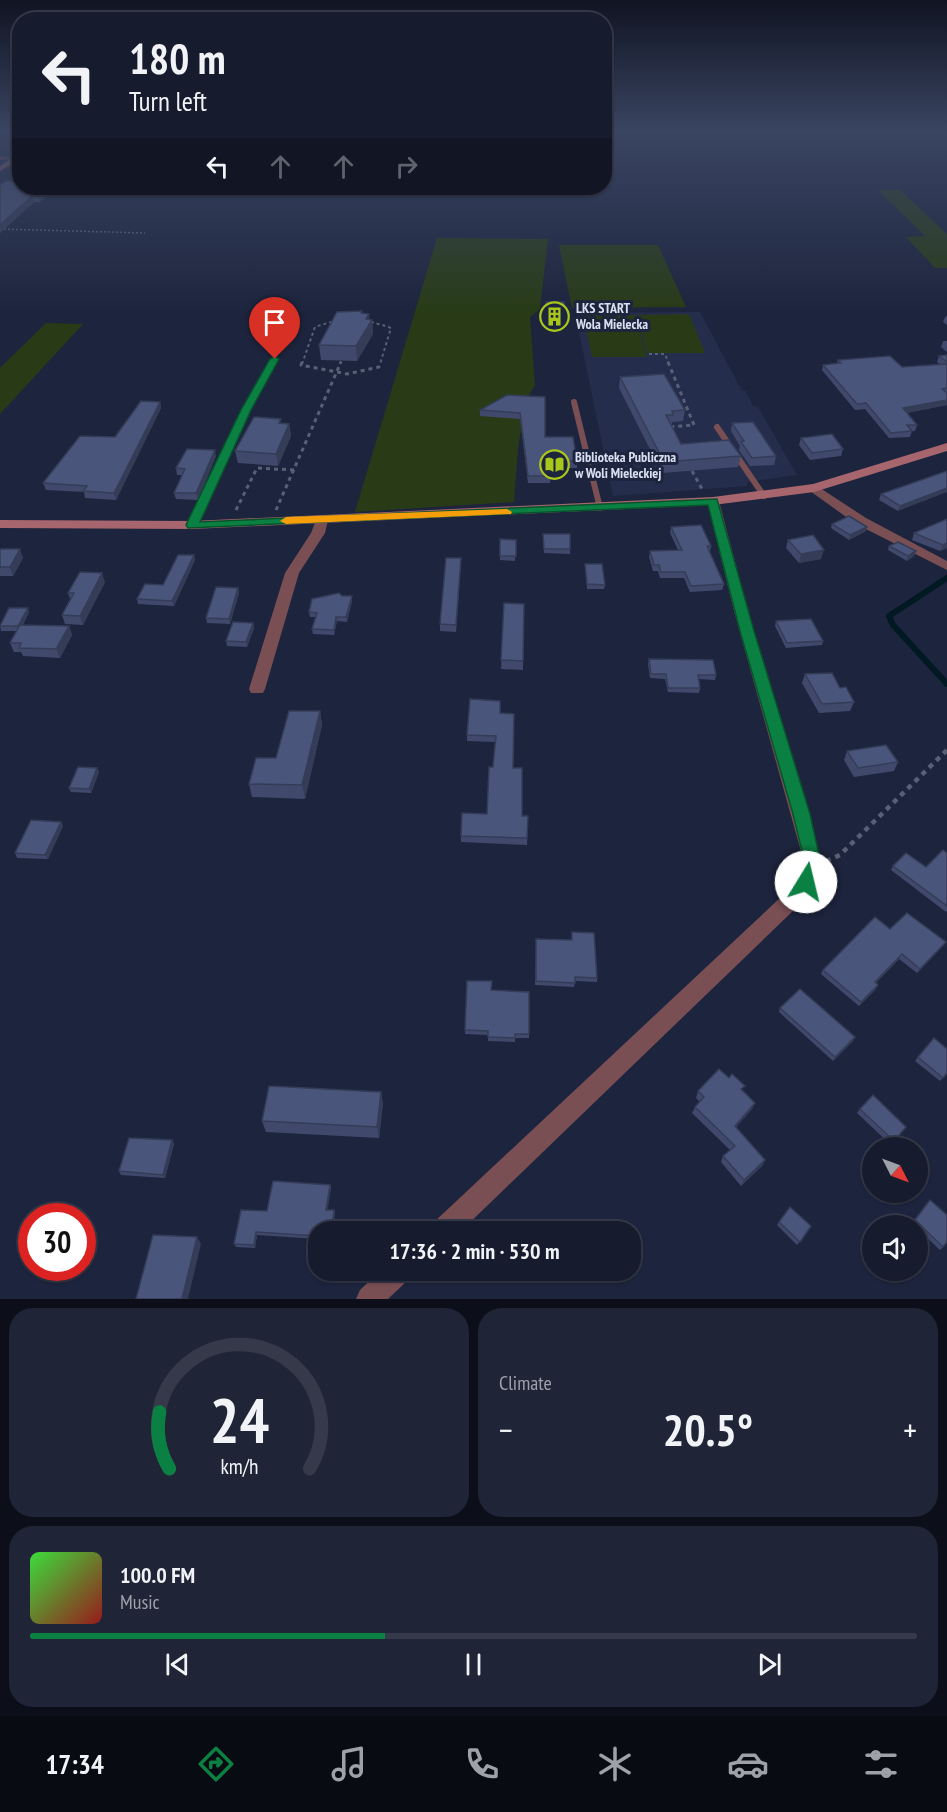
<!DOCTYPE html>
<html lang="en">
<head>
<meta charset="utf-8">
<style>
  body { margin:0; font-family:"PT Sans Narrow",sans-serif; background:#1f2436; color:#f1f3f6; height:100vh; display:flex; flex-direction:column; font-size:22px; white-space:nowrap }
  * { box-sizing:border-box; margin:0 }
  p { font-size:20px; color:#9ea1aa }
  .icon { flex:none; width:33px; height:33px; fill:none; stroke:currentColor; stroke-width:2; stroke-linecap:round; stroke-linejoin:round }
  .map { position:relative; height:1299px; overflow:hidden }
  .details { display:flex; flex-direction:column; gap:9px; padding:9px; background:#0c0f19; flex:1 }
  .details>* { flex:none }
  .hud { position:absolute; left:12px; top:12px; width:600px; height:183px; border-radius:24px; box-shadow:0 2px 4px #0004,0 0 0 2px #35394a; background:#161b2e; color:#f1f3f6; overflow:hidden }
  .needle { width:39px; rotate:132deg }
  .controls { position:absolute; left:862px; top:1137px; display:grid; gap:12px }
  .controls a { display:grid; place-items:center; width:66px; height:66px; border-radius:50%; background:#161b2e; box-shadow:0 2px 4px #0004,0 0 0 2px #35394a; font-size:30px }
  .speed { position:absolute; left:18px; top:1203px; display:flex; gap:12px; font-size:30px; font-weight:700; text-align:center }
  .speed>* { display:grid; place-content:center; width:78px; height:78px; border-radius:50%; background:#161b2e; box-shadow:0 2px 4px #0004,0 0 0 2px #35394a; line-height:1 }
  .speed .limit { border:9px solid #d22; background:#fff; color:#111 }
  .pin { position:absolute; display:grid; place-items:center; width:51px; height:51px; color:#fff; margin:-62px -26px; border-radius:50% 50% 50% 0; rotate:-45deg; box-shadow:0 0 6px #0007 }
  .pin .icon { rotate:45deg }
  .me { position:absolute; width:66px; margin:-33px; rotate:9deg; stroke-linejoin:round; filter:drop-shadow(0 0 4px #0008) }
  .turn { display:flex; align-items:center; gap:21px; height:126px; padding:0 18px; font-size:27px }
  .turn .icon { width:78px; height:78px; stroke-width:2.5 }
  .turn b { display:block; font-size:42px; line-height:51px }
  .lanes { display:flex; align-items:center; height:57px; padding:0 18px; background:#0003; justify-content:center; gap:30px; direction:ltr }
  .lanes .off { opacity:.35 }
  .big { font-size:45px; font-weight:600; line-height:1.1 }
  .details .tile { flex:1; display:flex; flex-direction:column; justify-content:center; gap:9px; min-width:0; padding:0 21px; border-radius:24px; background:#1f2436 }
  .details .dial { align-items:center; gap:0 }
  .dial svg { height:156px; overflow:visible; fill:none; stroke:#35394a; stroke-width:7; stroke-linecap:round; text-anchor:middle }
  .dial text { fill:#f1f3f6; stroke:none }
  .song { display:flex; align-items:center; gap:18px }
  .cover { width:72px; height:72px; border-radius:9px; background:linear-gradient(135deg,hsl(120 70% 55%),hsl(0 70% 35%)) }
  .played { height:6px; border-radius:3px; background:linear-gradient(90deg,#0b8043 40%,#35394a 40%) }
  .keys { display:flex; justify-content:space-around; direction:ltr }
  .heat { display:flex; justify-content:space-between; align-items:center; font-size:33px; direction:ltr }
  .details .tiles { flex:1; display:grid; gap:9px; grid-template-columns:1fr 1fr }
  .tile:last-child { grid-column:span 2 }
  .trip { position:absolute; left:308px; top:1221px; width:333px; height:60px; border-radius:24px; background:#161b2e; box-shadow:0 2px 4px #0004,0 0 0 2px #35394a; font-weight:600; line-height:60px; text-align:center }
  .tabs { display:flex; height:96px; justify-content:space-around; align-items:center; background:#090b12; color:#9ea1aa }
  .tabs .icon { width:42px; height:42px }
  .tabs .selected { color:#0b8043 }
  .tabs b { font-size:27px; color:#f1f3f6 }
  .map>svg:first-child { display:block }
</style>
</head>
<body>
<div class="map">
<svg width="947" height="1299" viewBox="0 0 947 1299">
  <rect width="100%" height="100%" fill="#1d243d"/>
  <polygon fill="#252d4d" points="700,312 742,391 746,391 753,406 758,407 797,475 747,482 747,486 613,496 575,313"/>
  <g fill="#283b16">
    <polygon points="878,190 900,190 947,234 947,268 935,268 906,237 925,236"/>
    <polygon points="437,238 548,239 540,309 530,317 535,385 526,400 518,448 514,502 355,512"/>
    <polygon points="559,245 658,245 686,307 572,308"/>
    <polygon points="689,314 705,353 647,353 635,315"/>
    <polygon points="583,315 634,315 647,357 592,357"/>
    <polygon points="46,323 83,324 0,414 0,368"/>
  </g>
  <g fill="none" stroke-linecap="round" stroke-linejoin="round">
    <polyline stroke="#001922" stroke-width="6" points="947,578 889,616 893,625 947,684"/>
    <polyline stroke="#596076" stroke-width="1.5" stroke-dasharray="2 2" stroke-linecap="butt" points="0,229 145,233"/>
    <g stroke="#596076" stroke-width="2" stroke-dasharray="3 3" stroke-linecap="butt">
      <polyline points="649,354 665,354 669,364"/>
      <path d="M302 364 315 327C342 317 364 318 391 328L380 364"/>
      <polyline points="340,364 341,361"/>
    </g>
    <g stroke="#596076" stroke-width="3" stroke-dasharray="4 4" stroke-linecap="butt">
      <polyline points="302,362 301,365 347,374 379,367 381,362"/>
      <polyline points="668,362 694,425 669,427"/>
      <polyline points="692,471 702,489"/>
      <polyline points="236,510 257,468 294,470"/>
      <polyline points="276,510 341,362"/>
    </g>
    <polyline stroke="#596076" stroke-width="4.5" stroke-dasharray="5 5" stroke-linecap="butt" points="826,861 840,855 947,750"/>
    <polyline stroke="#794f54" stroke-width="5" points="272,364 275,359"/>
    <g stroke="#794f54" stroke-width="6">
      <polyline points="574,402 600,508"/>
      <polyline points="717,427 764,496"/>
      <polyline points="192,525 246,410 273,362"/>
    </g>
    <g fill="#794f54" fill-rule="evenodd">
      <polygon points="0,156 17,159 0,160"/>
      <polygon points="814,484 866,518 947,561 947,570 856,524 810,491 808,488"/>
      <polygon points="713,497 719,501 748,611 820,855 815,882 795,909 460,1232 430,1232 433,1223 781,897 797,879 802,855 734,611 707,501"/>
      <polygon points="322,516 328,520 325,533 299,573 265,689 263,693 251,693 249,689 285,573 311,533 316,520"/>
      <polygon points="381,1270 412,1270 409,1279 388,1299 356,1299 360,1290"/>
    </g>
    <g fill="#a7656d" fill-rule="evenodd">
      <polygon points="20,153 20,159 0,171 0,166"/>
      <polygon points="947,443 947,451 814,492 713,505 192,529 0,528 0,520 192,521 713,497 813,484"/>
    </g>
  </g>
  <g fill="#40496b">
    <polygon points="0,185 56,188 40,202 34,202 0,233"/>
    <polygon points="546,302 565,316 565,324 547,324"/>
    <polygon points="362,311 362,313 369,320 372,320 373,334 357,361 321,360 319,345"/>
    <polygon points="947,316 947,325 943,322 945,317"/>
    <polygon points="943,341 947,341 947,352 941,347"/>
    <polygon points="947,355 947,405 907,413 917,425 915,431 912,431 910,437 889,438 865,409 855,410 822,370 823,365 837,363 838,360 902,367 941,365 937,362 939,356"/>
    <polygon points="620,377 685,410 683,421 672,422 672,425 681,444 741,456 738,467 662,473 619,388"/>
    <polygon points="507,395 545,437 577,461 577,468 549,468 551,476 550,483 528,483 520,419 480,416 480,410"/>
    <polygon points="160,402 161,408 116,500 85,498 84,492 46,490 43,483 115,437"/>
    <polygon points="282,423 289,424 291,436 278,466 238,463 235,451"/>
    <polygon points="732,423 776,456 774,465 750,466 739,450 740,446 731,431"/>
    <polygon points="801,438 843,449 841,456 810,460 799,445"/>
    <polygon points="216,456 198,500 176,499 174,493 182,475 177,475 176,468"/>
    <polygon points="947,471 898,511 879,500 881,494"/>
    <polygon points="947,519 947,548 940,551 912,540 914,533"/>
    <polygon points="832,524 866,531 849,540 831,528"/>
    <polygon points="671,527 711,546 710,552 724,584 722,590 690,592 684,578 660,578 658,571 653,571 649,557 650,551 678,550 670,533"/>
    <polygon points="543,534 570,549 570,554 544,553"/>
    <polygon points="500,539 516,540 515,561 500,560"/>
    <polygon points="788,540 821,559 799,563 786,548"/>
    <polygon points="889,546 916,551 914,556 907,561 888,550"/>
    <polygon points="0,549 23,558 13,576 0,576"/>
    <polygon points="194,555 195,560 174,606 138,604 137,599 163,585"/>
    <polygon points="461,558 456,632 440,631 440,624"/>
    <polygon points="585,564 605,585 604,589 587,589"/>
    <polygon points="105,582 83,625 65,624 62,615 70,599 68,593"/>
    <polygon points="238,588 239,593 230,624 207,623 206,618"/>
    <polygon points="342,596 352,596 352,601 347,622 337,621 334,635 313,634 312,629 316,617 310,617 309,612"/>
    <polygon points="504,603 524,604 523,670 501,669"/>
    <polygon points="29,612 23,625 69,626 72,635 60,658 23,656 21,652 14,652 10,643 16,631 1,631 0,625"/>
    <polygon points="776,621 823,641 822,645 786,648 775,626"/>
    <polygon points="253,623 254,628 247,647 227,646 226,641"/>
    <polygon points="649,659 716,675 715,680 699,679 700,688 699,693 668,692 665,679 650,678 648,664"/>
    <polygon points="805,674 840,688 854,702 850,711 819,713 802,683"/>
    <polygon points="320,711 322,725 305,799 252,797 249,784 276,758"/>
    <polygon points="500,713 513,768 522,816 528,816 527,845 461,842 461,836 487,814 493,767 495,742 467,741 467,735"/>
    <polygon points="847,751 898,762 894,771 854,777 844,760"/>
    <polygon points="99,772 91,793 71,792 69,788"/>
    <polygon points="61,822 63,826 48,859 17,858 15,853"/>
    <polygon points="947,853 947,911 946,912 891,870 893,866 926,867"/>
    <polygon points="890,929 943,946 917,973 899,959 876,983 876,989 859,1006 821,974 823,970"/>
    <polygon points="572,932 597,978 597,982 575,981 574,987 535,985 536,939 571,940"/>
    <polygon points="467,981 491,990 529,1034 529,1038 515,1038 515,1042 488,1041 488,1035 465,1034"/>
    <polygon points="780,1008 855,1037 853,1041 833,1061 779,1012"/>
    <polygon points="918,1057 947,1073 940,1081 915,1061"/>
    <polygon points="698,1091 742,1091 755,1103 752,1109 736,1127 765,1160 762,1166 741,1186 721,1162 723,1156 730,1150 692,1113 695,1107 700,1102 696,1098"/>
    <polygon points="383,1103 379,1138 266,1132 262,1121"/>
    <polygon points="860,1109 904,1130 891,1145 857,1113"/>
    <polygon points="172,1140 174,1144 165,1178 121,1175 119,1171"/>
    <polygon points="330,1185 331,1188 327,1210 335,1213 333,1229 324,1229 324,1232 318,1232 318,1239 257,1235 255,1248 236,1247 234,1244 267,1211"/>
    <polygon points="927,1203 943,1247 940,1250 918,1229 918,1226 914,1226 912,1223"/>
    <polygon points="779,1222 811,1226 797,1245 777,1225"/>
  </g>
  <g fill="#343c57">
    <polygon points="49,188 56,188 40,202 39,197"/>
    <polygon points="32,196 34,202 0,233 0,225"/>
    <polygon points="369,314 370,323 372,320 373,334 357,361 356,346 366,319"/>
    <polygon points="947,400 947,405 901,414 903,408"/>
    <polygon points="160,402 161,408 116,500 114,493"/>
    <polygon points="289,424 291,436 278,466 276,454"/>
    <polygon points="215,450 216,456 198,500 196,493"/>
    <polygon points="947,488 947,492 898,511 900,506"/>
    <polygon points="867,527 866,531 849,540 850,535"/>
    <polygon points="947,543 947,548 940,551 943,545"/>
    <polygon points="20,549 23,558 13,576 10,567"/>
    <polygon points="824,550 821,559 799,563 801,554"/>
    <polygon points="916,551 914,556 907,561 908,556"/>
    <polygon points="194,555 195,560 174,606 172,601"/>
    <polygon points="461,558 461,565 456,632 456,625"/>
    <polygon points="102,573 105,582 83,625 80,616"/>
    <polygon points="238,588 239,593 230,624 229,619"/>
    <polygon points="352,596 352,601 347,622 346,617"/>
    <polygon points="28,608 29,612 20,631 18,626"/>
    <polygon points="336,617 337,621 334,635 334,630"/>
    <polygon points="253,623 254,628 247,647 246,642"/>
    <polygon points="69,626 72,635 60,658 56,649"/>
    <polygon points="320,711 322,725 305,799 302,785"/>
    <polygon points="97,768 99,772 91,793 89,789"/>
    <polygon points="61,822 63,826 48,859 45,855"/>
    <polygon points="946,942 943,946 917,973 920,969"/>
    <polygon points="902,954 899,959 872,986 875,982"/>
    <polygon points="878,985 876,989 859,1006 861,1002"/>
    <polygon points="855,1037 853,1041 833,1061 835,1057"/>
    <polygon points="381,1092 383,1103 379,1138 377,1127"/>
    <polygon points="755,1103 752,1109 732,1132 735,1126"/>
    <polygon points="172,1140 174,1144 165,1178 163,1175"/>
    <polygon points="765,1160 762,1166 741,1186 744,1180"/>
    <polygon points="330,1185 331,1188 327,1213 326,1210"/>
    <polygon points="334,1210 335,1213 333,1229 332,1226"/>
    <polygon points="256,1232 257,1235 255,1248 254,1245"/>
    <polygon points="197,1237 201,1244 188,1299 182,1299"/>
  </g>
  <g fill="#4a557c" stroke="#343c57" stroke-width="1.5">
    <polygon points="6,181 20,181 20,188 49,188 39,197 32,196 0,225 0,185"/>
    <polygon points="546,302 564,302 565,316 547,316"/>
    <polygon points="362,311 361,313 369,314 366,319 372,320 356,346 319,345 337,312"/>
    <polygon points="947,355 947,362 939,356"/>
    <polygon points="890,356 902,367 947,364 947,388 942,389 947,393 947,400 903,408 917,425 907,425 912,431 891,433 866,403 857,404 823,365 841,363 838,360"/>
    <polygon points="664,374 685,410 672,411 673,415 666,415 681,444 729,440 741,456 664,462 620,377"/>
    <polygon points="507,395 545,397 545,437 573,437 577,461 548,461 551,476 528,476 520,413 480,410"/>
    <polygon points="141,401 160,402 114,493 83,491 87,486 43,483 80,436 115,437"/>
    <polygon points="254,417 281,419 279,423 289,424 276,454 235,451"/>
    <polygon points="753,422 776,456 752,458 741,442 744,441 732,423"/>
    <polygon points="832,434 843,449 812,453 801,438"/>
    <polygon points="187,449 215,450 196,493 174,493 185,469 176,468"/>
    <polygon points="947,471 947,488 900,506 881,494"/>
    <polygon points="849,516 867,527 850,535 832,524"/>
    <polygon points="947,519 947,543 943,545 914,533"/>
    <polygon points="701,525 711,546 707,546 724,584 691,586 685,572 661,572 659,565 654,565 650,551 682,550 671,527"/>
    <polygon points="543,534 570,534 570,549 544,549"/>
    <polygon points="813,535 824,550 801,554 788,540"/>
    <polygon points="500,539 516,540 516,556 500,556"/>
    <polygon points="898,542 916,551 908,556 889,546"/>
    <polygon points="0,549 20,549 10,567 0,567"/>
    <polygon points="178,555 194,555 172,601 137,599 145,584 163,585"/>
    <polygon points="446,558 461,558 456,625 440,624"/>
    <polygon points="585,564 602,564 605,585 587,584"/>
    <polygon points="80,572 102,573 80,616 62,615 74,593 68,593"/>
    <polygon points="216,587 238,588 229,619 206,618"/>
    <polygon points="339,593 342,596 352,596 346,617 336,617 334,630 312,629 317,613 309,612 312,599"/>
    <polygon points="504,603 524,604 523,661 501,660"/>
    <polygon points="9,608 28,608 18,626 0,626"/>
    <polygon points="811,619 823,641 787,643 776,621"/>
    <polygon points="233,622 253,623 246,642 226,641"/>
    <polygon points="20,625 69,626 56,649 19,648 21,643 10,643"/>
    <polygon points="649,659 713,660 716,675 698,675 700,688 668,688 666,674 651,674"/>
    <polygon points="832,673 840,688 846,687 854,702 822,704 805,674"/>
    <polygon points="470,699 500,701 500,713 514,714 513,768 522,768 522,816 528,816 527,838 461,836 462,813 487,814 489,767 493,767 496,736 467,735"/>
    <polygon points="289,711 320,711 302,785 249,784 256,758 276,758"/>
    <polygon points="886,745 898,762 858,768 847,751"/>
    <polygon points="78,767 97,768 89,789 69,788"/>
    <polygon points="31,820 61,822 45,855 15,853"/>
    <polygon points="943,850 947,853 947,906 893,866 906,853 926,867"/>
    <polygon points="907,913 946,942 920,969 902,954 875,982 878,985 861,1002 823,970 875,917 890,929"/>
    <polygon points="572,932 594,933 597,978 575,977 575,983 536,981 536,939 572,940"/>
    <polygon points="467,981 492,981 491,990 529,992 529,1034 515,1034 515,1038 488,1037 488,1031 465,1030"/>
    <polygon points="800,989 855,1037 835,1057 780,1008"/>
    <polygon points="934,1038 947,1049 947,1073 943,1078 918,1057"/>
    <polygon points="719,1069 729,1078 732,1074 745,1086 741,1089 755,1103 735,1126 765,1160 744,1180 723,1156 735,1146 695,1107 704,1097 698,1091"/>
    <polygon points="269,1086 381,1092 377,1127 262,1121"/>
    <polygon points="873,1095 906,1127 894,1141 860,1109"/>
    <polygon points="129,1138 172,1140 163,1175 119,1171"/>
    <polygon points="273,1181 330,1185 326,1210 334,1210 332,1226 323,1225 322,1232 318,1232 318,1236 256,1232 254,1245 234,1244 241,1210 267,1211"/>
    <polygon points="930,1200 947,1215 947,1242 943,1247 915,1220"/>
    <polygon points="790,1207 811,1226 800,1242 779,1222"/>
    <polygon points="153,1235 197,1237 182,1299 136,1299"/>
  </g>
  <linearGradient id="sky" x2="0" y2="1"><stop stop-color="#101422"/><stop offset="0.42" stop-color="#3a4562"/><stop offset="1" stop-color="#3a4562" stop-opacity="0"/></linearGradient>
  <rect width="947" height="314" fill="url(#sky)"/>
  <polygon fill="#0b8043" stroke="#07532c" stroke-width="1.5" points="275,356 279,359 251,410 200,522 717,499 754,631 810,814 819,855 812,887 806,889 800,887 797,882 803,855 793,814 740,631 708,505 188,528 186,525 241,410 270,359"/>
  <polygon fill="#f59e0b" points="507,509 512,512 511,514 286,524 280,521 286,517"/>
  <defs>
    <symbol id="building-ring" viewBox="-11 -11 22 22"><circle r="9.5" fill="#1d243d" stroke="#a9c71b" stroke-width="1.5"/><path d="M-4-6H4V6H1V3H-1V6H-4ZM-2.5-4.3h1.7v1.8h-1.7ZM.8-4.3h1.7v1.8H.8ZM-2.5-1h1.7V.8h-1.7ZM.8-1h1.7V.8H.8Z" fill="#a9c71b"/></symbol>
    <symbol id="library-ring" viewBox="-11 -11 22 22"><circle r="9.5" fill="#1d243d" stroke="#a9c71b" stroke-width="1.5"/><path d="M-6-4Q-3-5.5-.7-3.5V5Q-3 3-6 4ZM6-4Q3-5.5 .7-3.5V5Q3 3 6 4Z" fill="#a9c71b"/></symbol>
  </defs>
  <g fill-rule="evenodd">
    <use href="#building-ring" x="538" y="300" width="33" height="33"/>
    <use href="#library-ring" x="538" y="448" width="33" height="33"/>
  </g>
  <g text-anchor="middle" dominant-baseline="central" stroke-width="6" stroke-linejoin="round" paint-order="stroke">
    <g font-size="14" font-weight="bold" fill="#dae0f1" stroke="#1d243d" text-anchor="start">
      <text x="576" y="308">LKS START<tspan x="576" dy="16">Wola Mielecka</tspan></text>
      <text x="575" y="457">Biblioteka Publiczna<tspan x="575" dy="16">w Woli Mieleckiej</tspan></text>
    </g>
  </g>
</svg>
<div class="controls">
<a><svg class="needle" viewBox="-14 -14 28 28"><path d="M0-13l5 13h-10z" fill="#e53935"/><path d="M0 13l5-13h-10z" fill="#9ea1aa"/></svg></a>
<a><svg class="icon" aria-label="sound" viewBox="0 0 24 24"><path d="M4 9h4l5-4v14l-5-4H4zM17 9q2 3 0 6"/></svg></a>
</div>
<div class="speed"><div class="limit">30</div></div>
<div class="pin" style="left:275px;top:359px;background:#d93025"><svg class="icon" aria-label="arrive" viewBox="0 0 24 24"><path d="M6 21V4h12l-3 4 3 4H6"/></svg></div>
<svg class="me" style="left:806px;top:882px" viewBox="-20 -20 40 40"><circle r="19" fill="#fff"/><path d="M0-13L10 11 0 6-10 11z" fill="#0b8043"/></svg>
<div class="trip">17:36 · 2 min · 530 m</div>
<div class="hud">
<div class="turn"><svg class="icon" aria-label="left" viewBox="0 0 24 24"><path d="M17 20v-9H6M10 6l-5 5 5 5"/></svg><div><b>180 m</b>Turn left</div></div>
<div class="lanes"><svg class="icon" aria-label="left" viewBox="0 0 24 24"><path d="M17 20v-9H6M10 6l-5 5 5 5"/></svg><svg class="icon off" aria-label="ahead" viewBox="0 0 24 24"><path d="M12 20V5M6 11l6-6 6 6"/></svg><svg class="icon off" aria-label="ahead" viewBox="0 0 24 24"><path d="M12 20V5M6 11l6-6 6 6"/></svg><svg class="icon off" aria-label="right" viewBox="0 0 24 24"><path d="M7 20v-9h11M14 6l5 5-5 5"/></svg></div>
</div>
</div>
<section class="details">
<div class="tiles">
<div class="tile dial"><svg viewBox="0 0 100 80">
<path d="M14 69A42 42 0 1 1 86 69"/>
<path d="M14 69A42 42 0 0 1 9 40" stroke="#0b8043"/>
<text x="50" y="56" font-size="32" font-weight="700">24</text>
<text x="50" y="72" font-size="11">km/h</text>
</svg></div>
<div class="tile"><p>Climate</p>
<div class="heat"><a>−</a><b class="big">20.5°</b><a>+</a></div>
</div>
<div class="tile">
<div class="song"><i class="cover"></i><div><b>100.0 FM</b><p>Music</p></div></div>
<div class="played"></div>
<div class="keys"><svg class="icon" aria-label="previous" viewBox="0 0 24 24"><path d="M18 5L8 12l10 7zM5 5v14"/></svg><svg class="icon" aria-label="pause" viewBox="0 0 24 24"><path d="M8 5v14M16 5v14"/></svg><svg class="icon" aria-label="next" viewBox="0 0 24 24"><path d="M6 5l10 7-10 7zM19 5v14"/></svg></div>
</div>
</div>
</section>
<nav class="tabs">
<b>17:34</b>
<svg class="icon selected" aria-label="directions" viewBox="0 0 24 24"><path d="M12 3l9 9-9 9-9-9zM9 14v-3h6M13 9l2 2-2 2"/></svg>
<svg class="icon" aria-label="music" viewBox="0 0 24 24"><path d="M9 18V5l10-2v13"/><circle cx="6" cy="18" r="3"/><circle cx="16" cy="16" r="3"/></svg>
<svg class="icon" aria-label="phone" viewBox="0 0 24 24"><path d="M5 4h4l2 5-3 2q2 4 5 5l2-3 5 2v4C11 20 4 13 5 4z"/></svg>
<svg class="icon" aria-label="climate" viewBox="0 0 24 24"><path d="M12 3v18M4 7l16 10M4 17L20 7"/></svg>
<svg class="icon" aria-label="car" viewBox="0 0 24 24"><path d="M5 17H2v-5l4-1 3-4h7l3 4 3 1v5h-3M9 17h6M6 11h13"/><circle cx="7" cy="17" r="2"/><circle cx="17" cy="17" r="2"/></svg>
<svg class="icon" aria-label="filters" viewBox="0 0 24 24"><path d="M4 7h16M4 17h16"/><circle cx="9" cy="7" r="2"/><circle cx="15" cy="17" r="2"/></svg>
</nav>
</body>
</html>
